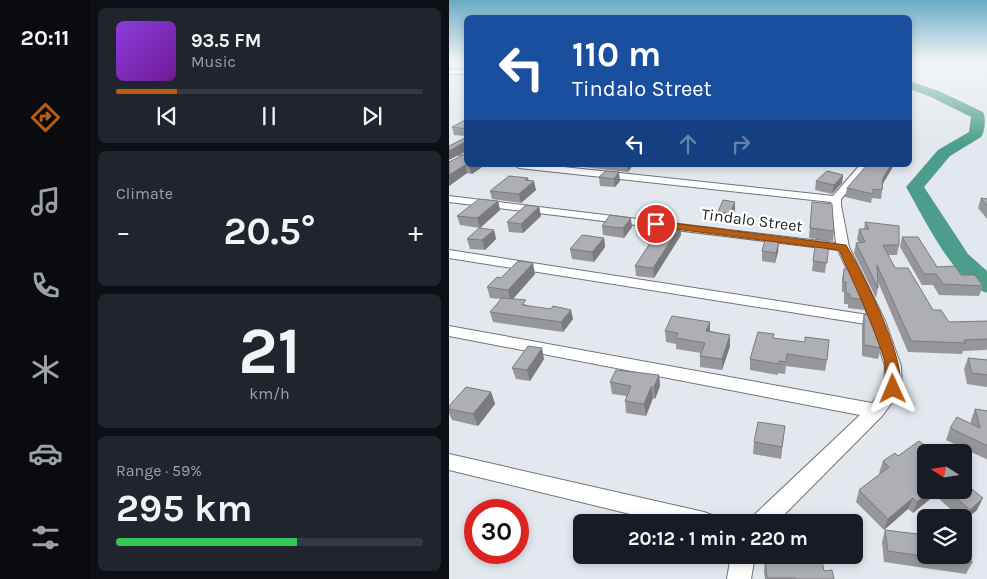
<!DOCTYPE html>
<html lang="en">
<head>
<meta charset="utf-8">
<style>
  body { margin:0; font-family:Karla,sans-serif; background:#20242c; color:#f1f3f6; height:100vh; display:flex; flex-direction:column; font-size:19px; white-space:nowrap }
  * { box-sizing:border-box; margin:0 }
  p { font-size:16px; color:#9ea1a6 }
  .icon { flex:none; width:28px; height:28px; fill:none; stroke:currentColor; stroke-width:2; stroke-linecap:round; stroke-linejoin:round }
  .map { position:relative; flex:1; overflow:hidden }
  .sheet { display:flex; flex-direction:column; gap:8px; padding:8px; background:#0d0f14; width:359px }
  .sheet>* { flex:none }
  .guide { position:absolute; left:15px; top:15px; width:448px; height:152px; border-radius:8px; box-shadow:0 2px 8px #0003; background:#1a4fa0; color:#fff; overflow:hidden }
  .needle { width:32px; rotate:282deg }
  .tools { position:absolute; left:468px; top:444px; display:grid; gap:10px }
  .tools a { display:grid; place-items:center; width:55px; height:55px; border-radius:8px; background:#171b24; box-shadow:0 2px 8px #0003; font-size:25px }
  .speed { position:absolute; left:15px; top:499px; display:flex; gap:10px; font-size:25px; font-weight:700; text-align:center }
  .speed>* { display:grid; place-content:center; width:65px; height:65px; border-radius:50%; background:#171b24; box-shadow:0 2px 8px #0003; line-height:1 }
  .speed .limit { border:8px solid #d22; background:#fff; color:#111 }
  .pin { position:absolute; display:grid; place-items:center; width:42px; height:42px; color:#fff; margin:-21px; border:2px solid #fff; border-radius:50%; box-shadow:0 1px 5px #0007 }
  .me { position:absolute; width:55px; margin:-28px; rotate:359deg; stroke-linejoin:round; filter:drop-shadow(0 0 4px #0008) }
  .turn { display:flex; align-items:center; gap:18px; height:105px; padding:0 25px; font-size:22px }
  .turn .icon { width:65px; height:65px; stroke-width:2.5 }
  .turn b { display:block; font-size:35px; line-height:42px }
  .lanes { display:flex; align-items:center; height:48px; padding:0 25px; background:#0003; justify-content:center; gap:25px; direction:ltr }
  .lanes .off { opacity:.35 }
  .big { font-size:38px; font-weight:700; line-height:1.1 }
  .sheet .widget { flex:1; display:flex; flex-direction:column; justify-content:center; gap:8px; min-width:0; padding:0 18px; border-radius:8px; background:#20242c }
  .sheet .dial { align-items:center; gap:0 }
  .dial b { font-size:65px; line-height:1 }
  .song { display:flex; align-items:center; gap:15px }
  .cover { width:60px; height:60px; border-radius:8px; background:linear-gradient(135deg,hsl(270 70% 55%),hsl(280 70% 35%)) }
  .played { height:5px; border-radius:2px; background:linear-gradient(90deg,#ba5c0f 20%,#363941 20%) }
  .keys { display:flex; justify-content:space-around; direction:ltr }
  .heat { display:flex; justify-content:space-between; align-items:center; font-size:28px; direction:ltr }
  .charge { height:8px; border-radius:4px; background:linear-gradient(90deg,#34c759 59%,#363941 0) }
  .trip { position:absolute; left:124px; top:514px; width:290px; height:50px; border-radius:8px; background:#171b24; box-shadow:0 2px 8px #0003; font-weight:700; line-height:50px; text-align:center }
  main { display:flex; flex:1; min-height:0 }
  .tabs { display:flex; flex-direction:column; width:90px; justify-content:space-around; align-items:center; background:#090b0e; color:#9ea1a6 }
  .tabs .icon { width:35px; height:35px }
  .tabs .current { color:#ba5c0f }
  .tabs b { font-size:22px; color:#f1f3f6 }
  .map>svg:first-child { display:block }
</style>
</head>
<body>
<main>
<nav class="tabs">
<b>20:11</b>
<svg class="icon current" aria-label="directions" viewBox="0 0 24 24"><path d="M12 3l9 9-9 9-9-9zM9 14v-3h6M13 9l2 2-2 2"/></svg>
<svg class="icon" aria-label="music" viewBox="0 0 24 24"><path d="M9 18V5l10-2v13"/><circle cx="6" cy="18" r="3"/><circle cx="16" cy="16" r="3"/></svg>
<svg class="icon" aria-label="phone" viewBox="0 0 24 24"><path d="M5 4h4l2 5-3 2q2 4 5 5l2-3 5 2v4C11 20 4 13 5 4z"/></svg>
<svg class="icon" aria-label="climate" viewBox="0 0 24 24"><path d="M12 3v18M4 7l16 10M4 17L20 7"/></svg>
<svg class="icon" aria-label="car" viewBox="0 0 24 24"><path d="M5 17H2v-5l4-1 3-4h7l3 4 3 1v5h-3M9 17h6M6 11h13"/><circle cx="7" cy="17" r="2"/><circle cx="17" cy="17" r="2"/></svg>
<svg class="icon" aria-label="filters" viewBox="0 0 24 24"><path d="M4 7h16M4 17h16"/><circle cx="9" cy="7" r="2"/><circle cx="15" cy="17" r="2"/></svg>
</nav>
<section class="sheet">
<div class="widget">
<div class="song"><i class="cover"></i><div><b>93.5 FM</b><p>Music</p></div></div>
<div class="played"></div>
<div class="keys"><svg class="icon" aria-label="previous" viewBox="0 0 24 24"><path d="M18 5L8 12l10 7zM5 5v14"/></svg><svg class="icon" aria-label="pause" viewBox="0 0 24 24"><path d="M8 5v14M16 5v14"/></svg><svg class="icon" aria-label="next" viewBox="0 0 24 24"><path d="M6 5l10 7-10 7zM19 5v14"/></svg></div>
</div>
<div class="widget"><p>Climate</p>
<div class="heat"><a>−</a><b class="big">20.5°</b><a>+</a></div>
</div>
<div class="widget dial"><b>21</b><p>km/h</p></div>
<div class="widget"><p>Range · 59%</p><b class="big">295 km</b><div class="charge"></div></div>
</section>
<div class="map">
<svg width="539" height="579" viewBox="0 0 539 579">
  <rect width="100%" height="100%" fill="#e2e8ed"/>
  <g fill="none" stroke-linecap="round" stroke-linejoin="round">
    <path fill="#4c9e8b" fill-rule="evenodd" d="M460 81 490 91 534 112C537 118 536 132 532 137L501 156 475 187 519 254 539 272V293C507 286 473 214 457 187L489 150 520 132 522 117 482 97 460 89Z"/>
    <defs>
      <g id="minor">
        <rect x="0" y="70" width="18" height="4"/>
        <polygon points="0,155 18,156 18,162 0,161"/>
        <polygon points="65,165 96,165 384,196 411,165 421,165 392,199 392,205 400,247 436,321 452,366 453,389 433,416 328,522 302,522 305,515 411,415 0,336 0,326 423,403 435,388 436,366 423,325 0,258 0,250 419,315 389,250 0,202 0,196 387,243 382,202 70,168"/>
        <polygon points="0,454 255,512 263,515 266,522 214,522 0,470"/>
        <polygon points="282,555 306,555 302,579 278,579"/>
      </g>
    </defs>
    <use href="#minor" stroke="#6f7478" stroke-width="2"/>
    <use href="#minor" fill="#fff" fill-rule="evenodd"/>
  </g>
  <g fill="#96969c">
    <polygon points="18,119 18,136 5,135 3,127"/>
    <polygon points="18,137 36,165 23,174 18,173 0,186 17,153 17,151 0,160"/>
    <polygon points="116,165 184,165 179,172"/>
    <polygon points="418,165 445,165 434,184 432,199 423,198 422,203 396,197 398,188"/>
    <polygon points="157,171 171,181 166,187 151,186 150,177"/>
    <polygon points="394,175 393,183 383,194 366,190 367,181"/>
    <polygon points="80,181 87,190 72,203 43,199 41,191"/>
    <polygon points="532,198 539,199 539,220 529,208"/>
    <polygon points="49,201 51,210 31,228 11,225 8,216"/>
    <polygon points="363,202 385,231 384,241 360,238"/>
    <polygon points="90,207 92,216 74,233 60,232 58,222"/>
    <polygon points="286,211 281,222 269,221 269,212"/>
    <polygon points="416,222 450,245 448,255 439,255 446,268 484,310 500,322 539,321 539,348 537,350 514,351 513,354 459,352 429,282 429,288 427,298 405,253 407,243 410,243 408,239 410,229 415,229"/>
    <polygon points="153,226 183,227 175,238 154,235"/>
    <polygon points="45,230 47,239 36,250 21,249 18,239"/>
    <polygon points="232,235 205,278 187,276 186,266 204,239 204,236"/>
    <polygon points="453,237 488,267 512,275 534,286 530,296 490,295 484,285 473,285 451,247"/>
    <polygon points="155,238 156,247 145,262 123,259 121,249"/>
    <polygon points="380,241 376,273 363,271 364,261"/>
    <polygon points="313,251 329,252 326,263 313,261"/>
    <polygon points="395,269 417,300 415,310 399,308 399,304 395,304 395,292 393,292 393,279"/>
    <polygon points="86,274 64,299 78,305 124,319 114,332 44,322 41,312 52,299 41,298 38,287 52,278"/>
    <polygon points="415,314 432,348 429,359 413,356 413,325"/>
    <polygon points="261,322 261,331 281,335 281,346 273,370 251,367 251,356 252,353 227,349 227,344 217,342 216,331"/>
    <polygon points="324,338 378,360 376,371 337,366 336,374 329,373 329,375 301,370 301,359"/>
    <polygon points="519,358 539,360 538,387 518,384 515,369"/>
    <polygon points="95,359 81,381 67,379 63,368"/>
    <polygon points="210,375 211,386 206,399 204,398 197,416 177,413 176,401 178,396 163,394 161,382"/>
    <polygon points="42,392 46,404 29,426 3,420 0,413 0,406"/>
    <polygon points="526,409 539,411 539,460 497,440 501,428 522,424 522,420"/>
    <polygon points="336,426 332,459 304,454 305,442"/>
    <polygon points="476,452 476,490 514,490 528,510 515,521 514,520 514,518 511,518 486,495 464,513 459,509 435,530 407,502 410,490 431,474 430,473 434,461 449,456"/>
    <polygon points="436,530 523,563 517,574 435,562 433,542"/>
    <polygon points="350,556 375,571 385,579 316,579 315,572 316,560 350,560"/>
  </g>
  <g fill="#7a7a7f">
    <polygon points="463,141 461,148 460,151 460,146"/>
    <polygon points="16,142 18,151 0,160 0,151"/>
    <polygon points="16,165 18,173 0,186 0,175"/>
    <polygon points="21,165 36,165 23,174 20,166"/>
    <polygon points="178,165 184,165 179,172"/>
    <polygon points="442,165 445,165 432,186 434,178"/>
    <polygon points="170,172 171,181 166,187 165,179"/>
    <polygon points="394,175 393,183 383,194 385,185"/>
    <polygon points="79,178 81,185 85,181 87,190 72,203 70,194 76,180"/>
    <polygon points="49,201 51,210 31,228 28,218"/>
    <polygon points="286,202 286,211 281,222 281,213"/>
    <polygon points="90,207 92,216 74,233 72,224"/>
    <polygon points="182,218 183,227 175,238 174,228"/>
    <polygon points="232,225 232,235 205,278 204,268"/>
    <polygon points="45,230 47,239 36,250 33,240"/>
    <polygon points="155,238 156,247 145,262 143,252"/>
    <polygon points="330,242 329,252 326,263 327,253"/>
    <polygon points="84,263 86,274 62,301 59,290"/>
    <polygon points="122,310 124,319 114,332 112,322"/>
    <polygon points="261,322 261,333 257,331"/>
    <polygon points="281,335 281,346 273,370 273,359"/>
    <polygon points="93,348 95,359 81,381 78,370"/>
    <polygon points="210,375 211,386 206,399 205,387"/>
    <polygon points="202,387 204,398 197,416 195,404"/>
    <polygon points="42,392 46,404 29,426 24,414"/>
    <polygon points="483,490 488,490 486,495 464,513 468,502"/>
    <polygon points="464,498 459,509 435,530 439,519"/>
    <polygon points="534,498 528,510 515,521 521,510"/>
  </g>
  <g fill="#aeafb5" stroke="#7a7a7f">
    <polygon points="18,119 18,129 3,127"/>
    <polygon points="18,137 18,165 21,165 20,166 16,165 0,175 0,162 17,153 16,142 0,151 0,146"/>
    <polygon points="460,140 463,141 460,146"/>
    <polygon points="418,165 442,165 434,178 433,190 424,189 424,194 398,188"/>
    <polygon points="157,171 170,172 165,179 150,177"/>
    <polygon points="378,171 394,175 385,185 367,181"/>
    <polygon points="60,176 79,178 76,180 85,181 70,194 41,191"/>
    <polygon points="532,198 539,199 539,207"/>
    <polygon points="30,199 49,201 28,218 8,216"/>
    <polygon points="274,200 286,202 281,213 269,212"/>
    <polygon points="363,202 383,204 385,231 361,228"/>
    <polygon points="77,205 90,207 72,224 58,222"/>
    <polygon points="161,215 182,218 174,228 153,226"/>
    <polygon points="416,222 450,226 450,245 434,245 446,268 459,268 484,310 492,310 500,322 539,321 539,339 515,340 517,343 462,341 428,265 429,288 407,243 416,242 410,229 420,229"/>
    <polygon points="211,223 232,225 204,268 186,266 206,236 204,236"/>
    <polygon points="30,228 45,230 33,240 18,239"/>
    <polygon points="133,235 155,238 143,252 121,249"/>
    <polygon points="453,237 469,237 488,267 506,266 512,275 526,275 534,286 494,284 487,274 475,274"/>
    <polygon points="367,239 380,241 378,263 364,261"/>
    <polygon points="316,240 330,242 327,253 313,251"/>
    <polygon points="69,261 84,263 59,290 38,287 48,277 52,278"/>
    <polygon points="395,269 402,269 417,300 401,298 401,294 397,293 397,282 394,282"/>
    <polygon points="53,298 77,300 73,305 102,309 104,306 122,310 112,322 41,312"/>
    <polygon points="415,314 424,316 431,338 432,348 415,345"/>
    <polygon points="223,316 261,322 257,331 281,335 273,359 251,356 256,343 227,338 229,333 216,331"/>
    <polygon points="309,332 325,334 324,338 356,342 356,337 380,340 378,360 338,354 337,362 330,361 330,364 301,359"/>
    <polygon points="79,346 93,348 78,370 63,368"/>
    <polygon points="519,358 539,360 539,375 523,373"/>
    <polygon points="167,370 210,375 205,387 202,387 195,404 176,401 182,386 161,382"/>
    <polygon points="17,387 42,392 24,414 0,409 0,406"/>
    <polygon points="526,409 539,411 539,446 501,428 508,417 531,428"/>
    <polygon points="309,422 336,426 333,447 305,442"/>
    <polygon points="470,441 483,451 481,452 476,452 476,490 483,490 468,502 464,498 439,519 410,490 440,467 434,461 446,453 449,456"/>
    <polygon points="514,482 534,498 521,510 498,490 514,490"/>
    <polygon points="436,530 476,535 476,555 514,555 514,534 516,534 523,563 439,551"/>
    <polygon points="372,555 375,571 383,570 385,579 346,579 346,578 318,578 316,560 351,560 350,556"/>
  </g>
  <linearGradient id="sky" x2="0" y2="1"><stop stop-color="#69abc3"/><stop offset="0.43" stop-color="#f2f5f7"/><stop offset="1" stop-color="#f2f5f7" stop-opacity="0"/></linearGradient>
  <rect width="539" height="143" fill="url(#sky)"/>
  <path fill="#ba5c0f" stroke="#793c0a" d="M207 221 397 245C412 269 463 369 449 393L444 395 439 393C434 383 438 369 435 359 423 321 406 286 390 250L203 226 202 224Z"/>
  <g text-anchor="middle" dominant-baseline="central" stroke-width="4.5" stroke-linejoin="round" paint-order="stroke">
    <g font-size="16" fill="#222426" stroke="#fff">
      <text transform="translate(303 220) rotate(7)">Tindalo Street</text>
    </g>
  </g>
</svg>
<div class="tools">
<a><svg class="needle" viewBox="-14 -14 28 28"><path d="M0-13l5 13h-10z" fill="#e53935"/><path d="M0 13l5-13h-10z" fill="#9ea1a6"/></svg></a>
<a><svg class="icon" aria-label="layers" viewBox="0 0 24 24"><path d="M12 4l9 5-9 5-9-5zM3 14l9 5 9-5"/></svg></a>
</div>
<div class="speed"><div class="limit">30</div></div>
<div class="pin" style="left:207px;top:224px;background:#d93025"><svg class="icon" aria-label="arrive" viewBox="0 0 24 24"><path d="M6 21V4h12l-3 4 3 4H6"/></svg></div>
<svg class="me" style="left:444px;top:389px" viewBox="-20 -20 40 40"><path d="M0-17L14 15 0 8-14 15z" fill="#ba5c0f" stroke="#fff" stroke-width="4"/></svg>
<div class="trip">20:12 · 1 min · 220 m</div>
<div class="guide">
<div class="turn"><svg class="icon" aria-label="left" viewBox="0 0 24 24"><path d="M17 20v-9H6M10 6l-5 5 5 5"/></svg><div><b>110 m</b>Tindalo Street</div></div>
<div class="lanes"><svg class="icon" aria-label="left" viewBox="0 0 24 24"><path d="M17 20v-9H6M10 6l-5 5 5 5"/></svg><svg class="icon off" aria-label="ahead" viewBox="0 0 24 24"><path d="M12 20V5M6 11l6-6 6 6"/></svg><svg class="icon off" aria-label="right" viewBox="0 0 24 24"><path d="M7 20v-9h11M14 6l5 5-5 5"/></svg></div>
</div>
</div>
</main>
</body>
</html>
